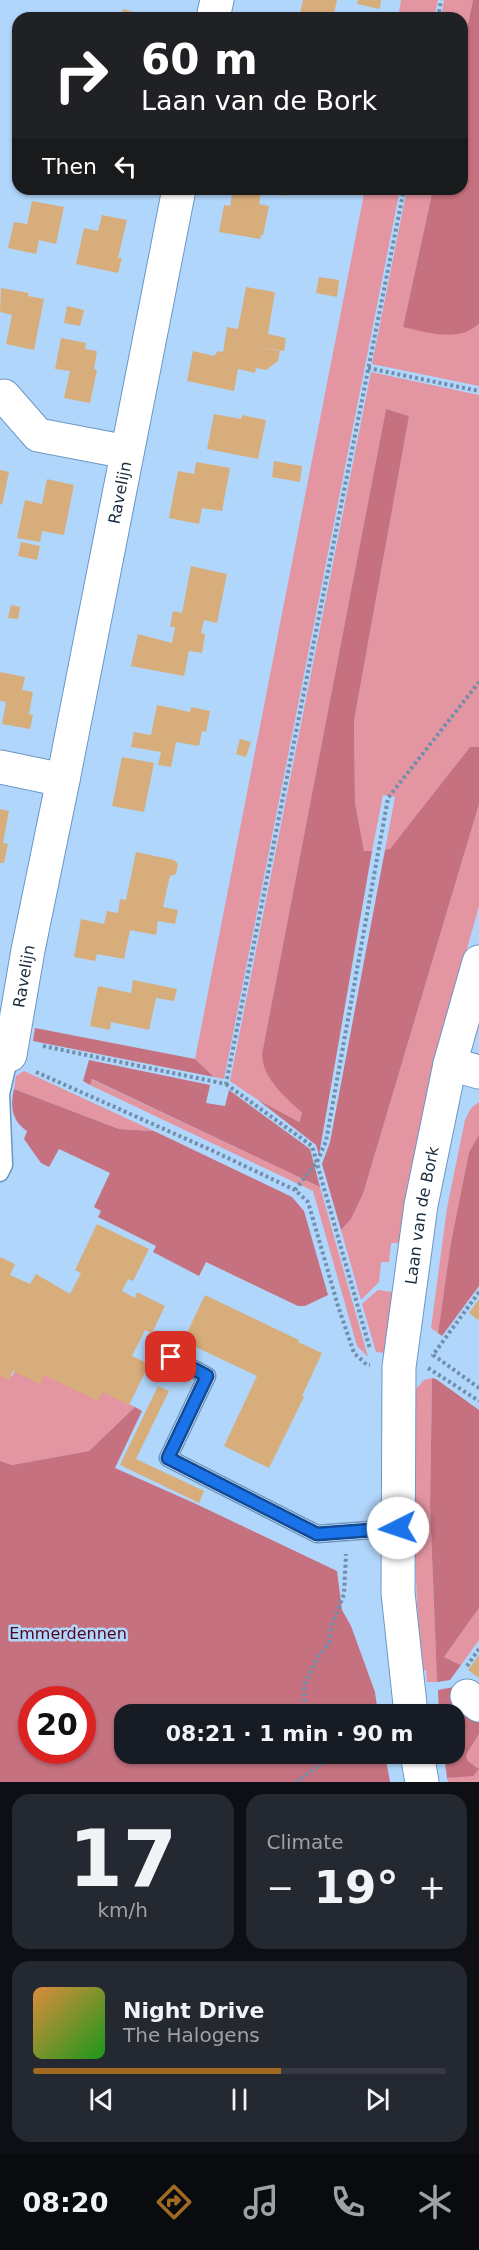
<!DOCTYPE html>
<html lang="en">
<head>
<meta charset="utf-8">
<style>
  body { margin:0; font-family:"DejaVu Sans",sans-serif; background:#242831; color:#f1f3f6; height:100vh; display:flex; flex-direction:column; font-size:22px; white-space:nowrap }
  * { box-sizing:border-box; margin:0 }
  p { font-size:20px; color:#9ea1a6 }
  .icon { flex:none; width:33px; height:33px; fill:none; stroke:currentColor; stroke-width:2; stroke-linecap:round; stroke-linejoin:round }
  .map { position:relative; height:1782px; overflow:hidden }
  .sheet { display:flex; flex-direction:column; gap:12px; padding:12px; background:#0d0f14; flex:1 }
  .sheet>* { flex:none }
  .top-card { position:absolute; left:12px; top:12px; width:456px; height:183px; border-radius:18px; box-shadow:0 2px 4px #0004; background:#202124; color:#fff; overflow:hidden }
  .speed { position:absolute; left:18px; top:1686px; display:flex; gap:12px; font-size:30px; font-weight:700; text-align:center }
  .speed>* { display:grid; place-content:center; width:78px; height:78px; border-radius:50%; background:#171b24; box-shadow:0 2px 4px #0004; line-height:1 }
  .speed .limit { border:9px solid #d22; background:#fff; color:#111 }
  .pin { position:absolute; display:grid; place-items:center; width:51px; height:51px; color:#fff; margin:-26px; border-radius:12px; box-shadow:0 3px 9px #0006 }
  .me { position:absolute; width:66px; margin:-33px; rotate:266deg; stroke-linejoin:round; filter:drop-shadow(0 0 4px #0008) }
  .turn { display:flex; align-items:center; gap:21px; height:126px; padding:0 30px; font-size:27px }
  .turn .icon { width:78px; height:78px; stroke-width:2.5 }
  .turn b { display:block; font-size:42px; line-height:51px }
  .then { display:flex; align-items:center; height:57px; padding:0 30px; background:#0003; gap:12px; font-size:22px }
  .big { font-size:45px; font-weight:700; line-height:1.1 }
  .sheet .widget { flex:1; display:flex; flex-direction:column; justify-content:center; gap:9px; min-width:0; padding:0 21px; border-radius:18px; background:#242831 }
  .sheet .dial { align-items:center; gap:0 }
  .dial b { font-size:78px; line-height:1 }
  .song { display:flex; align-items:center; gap:18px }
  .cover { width:72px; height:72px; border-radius:9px; background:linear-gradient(135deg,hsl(30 70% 55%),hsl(120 70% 35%)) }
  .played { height:6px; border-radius:3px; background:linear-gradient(90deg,#a06a23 60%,#363941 60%) }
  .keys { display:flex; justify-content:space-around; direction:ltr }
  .heat { display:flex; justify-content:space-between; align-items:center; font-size:33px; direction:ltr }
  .sheet .tiles { flex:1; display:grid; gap:12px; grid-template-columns:1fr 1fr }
  .widget:last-child { grid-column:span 2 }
  .trip { position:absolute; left:114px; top:1704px; width:351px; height:60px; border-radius:18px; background:#171b24; box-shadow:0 2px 4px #0004; font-weight:700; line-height:60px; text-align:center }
  .tabs { display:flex; height:96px; justify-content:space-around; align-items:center; background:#090b0e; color:#9ea1a6 }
  .tabs .icon { width:42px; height:42px }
  .tabs .current { color:#a06a23 }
  .tabs b { font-size:27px; color:#f1f3f6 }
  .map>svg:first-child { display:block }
</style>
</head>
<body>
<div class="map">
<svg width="479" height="1782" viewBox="0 0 479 1782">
  <rect width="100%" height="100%" fill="#b1d6fb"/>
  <g fill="#e395a1">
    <polygon points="401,0 438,0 434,18 398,18"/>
    <polygon points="444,0 473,0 462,53 462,18 441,18"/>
    <polygon points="365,189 400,189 224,1079 214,1077 195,1059"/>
    <polygon points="407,189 433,189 403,327 476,327 479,324 479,386 372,364"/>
    <polygon points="371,372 479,395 479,747 470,747 390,850 385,850 395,797 383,795 372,851 364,852 355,803 354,721 409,416 386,409 262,1054 273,1083 302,1113 298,1123 258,1100 230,1081"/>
    <polygon points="479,804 479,906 463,963 400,1243 391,1243 389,1262 381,1262 379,1282 361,1300 341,1230 351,1219 363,1194"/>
    <polygon points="24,1071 154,1131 119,1129 14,1089 16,1076"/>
    <polygon points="91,1079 320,1187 368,1357 357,1346 313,1191 90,1085"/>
    <polygon points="479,1102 479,1135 469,1152 451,1242 438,1333 431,1328 447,1208 465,1120 471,1108"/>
    <polygon points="378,1290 393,1292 387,1353 376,1352 362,1304"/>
    <polygon points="47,1362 135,1407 89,1451 12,1465 0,1461 0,1370 12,1376 16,1369"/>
    <polygon points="432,1378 430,1505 437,1682 427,1682 426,1670 423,1670 417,1604 413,1497 416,1389 424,1380"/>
    <polygon points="479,1608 479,1640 461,1665 444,1657"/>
    <polygon points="479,1734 479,1782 448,1782 447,1778 452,1778 478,1768 468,1761 466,1755"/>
  </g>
  <g fill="#c6717f" fill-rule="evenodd">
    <path d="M473 0H479V324C457 343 428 332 403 327L433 189H462V53Z"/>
    <path d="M386 409 409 416 354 721 355 803 364 851H372L319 1155 316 1145 258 1100 299 1122 302 1113C285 1096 263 1080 262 1054Z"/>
    <polygon points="470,747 479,747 479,804 363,1194 351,1219 341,1230 322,1164 330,1142 385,850 390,849"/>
    <polygon points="35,1028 195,1059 214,1077 33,1041"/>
    <polygon points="89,1060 210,1085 206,1103 225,1106 229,1090 310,1149 320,1187 92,1079 90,1085 83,1081"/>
    <path d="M14 1089 119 1129 154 1131 292 1197 304 1211 328 1295 305 1306H298L206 1262 199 1276 153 1252 156 1246 98 1217 101 1211 94 1207 110 1173 59 1149 49 1167 41 1163 24 1139 27 1131C12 1121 10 1107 14 1089Z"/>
    <polygon points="479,1135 479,1286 442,1336 438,1333 451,1242 469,1152"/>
    <polygon points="432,1378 436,1379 479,1410 479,1608 444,1657 461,1665 450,1680 437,1682 430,1505"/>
    <path d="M135 1407 142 1411 115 1468 194 1503 337 1571 342 1610 351 1626 375 1692 378 1714H124V1754H385L390 1782H0V1461L12 1465 89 1451ZM32 1700H82V1750H32Z"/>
    <polygon points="454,1687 479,1720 479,1734 466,1755 468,1761 479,1769 473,1776 447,1778 444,1754 454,1754 454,1714 439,1714 438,1690"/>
  </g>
  <g fill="#d8ad7c">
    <polygon points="303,0 337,0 334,13 340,15 340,18 299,18"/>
    <polygon points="358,0 381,0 380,9 357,4"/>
    <polygon points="123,9 142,14 141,18 121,18"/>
    <polygon points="233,189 288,189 287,196 261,191 259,204 269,206 263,235 261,235 260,239 219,232 224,205 230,206"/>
    <polygon points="32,201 64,207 56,244 39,240 36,254 8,248 14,222 27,224"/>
    <polygon points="102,215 127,220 118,258 122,258 118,273 76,264 84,228 98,231"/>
    <polygon points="319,277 339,280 337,297 316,293"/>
    <polygon points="246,287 275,292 268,334 286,338 284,351 258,347 280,351 278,361 266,370 256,368 255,373 238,369 234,391 187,381 193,351 214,356 218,351 223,352 227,327 238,329"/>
    <polygon points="1,288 29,293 28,296 44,299 34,350 6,344 12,315 0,312"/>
    <polygon points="67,306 84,310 80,326 64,323"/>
    <polygon points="61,338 86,343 85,349 97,351 94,369 97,370 90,403 64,398 70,371 55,369"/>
    <polygon points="214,414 241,419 242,415 266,420 258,459 207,449"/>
    <polygon points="274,461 302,466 300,482 272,477"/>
    <polygon points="196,462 230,468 222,511 202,508 199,524 169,518 178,471 194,474"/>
    <polygon points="0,470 9,472 2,505 0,504"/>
    <polygon points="47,479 74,485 64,535 42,531 40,542 17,538 25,500 42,504"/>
    <polygon points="21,542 40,546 37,560 18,556"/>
    <polygon points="191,566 227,574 217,623 204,620 201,633 205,634 202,653 189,651 184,676 131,666 138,634 172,643 175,627 170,627 173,611 182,613"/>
    <polygon points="11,605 20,607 18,619 8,618"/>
    <polygon points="0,672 25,677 22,690 33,692 29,714 33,715 30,729 2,724 6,702 0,701"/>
    <polygon points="157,705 190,712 191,707 210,711 206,732 202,731 199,746 176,742 171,767 158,765 161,752 131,747 134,732 151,735"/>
    <polygon points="240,739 251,742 246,757 236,754"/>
    <polygon points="122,757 154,763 144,812 112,806"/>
    <polygon points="0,809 9,811 3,843 8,844 4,863 0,863"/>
    <polygon points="136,852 174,860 178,864 176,874 170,876 163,907 178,910 175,924 158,921 156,935 130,930 124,959 97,954 95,961 74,957 81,919 104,924 107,911 118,913 120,899 126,900"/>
    <polygon points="133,980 177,989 174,1001 156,998 149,1030 111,1022 110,1030 90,1026 98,986 131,993"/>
    <polygon points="97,1224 149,1249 133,1281 128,1279 122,1291 135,1298 137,1292 165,1306 152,1333 145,1330 132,1356 149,1364 129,1405 103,1392 98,1401 44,1375 40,1384 13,1371 9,1380 0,1376 0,1257 15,1264 10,1275 30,1284 36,1274 70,1294 81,1273 75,1270"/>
    <polygon points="205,1295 299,1340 298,1342 322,1353 302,1396 304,1397 269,1468 224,1446 257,1376 183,1341"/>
    <polygon points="479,1299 479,1318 478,1320 469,1313"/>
    <polygon points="158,1386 169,1391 136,1459 204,1491 199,1503 120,1465"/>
    <polygon points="479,1655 479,1678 468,1670"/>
  </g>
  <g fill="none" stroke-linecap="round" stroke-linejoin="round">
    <defs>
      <g id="service">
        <polyline points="0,1173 4,1165 1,1094 10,1055"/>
        <polyline points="171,1357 207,1376 168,1458 317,1534 398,1528"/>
      </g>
      <g id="minor">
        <polyline points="213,18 217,0"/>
        <polyline points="4,396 38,435 127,452"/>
        <polyline points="0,767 63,780"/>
        <path id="s1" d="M10 1055 28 950 63 780 179 189"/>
        <polyline points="450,1064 479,1072"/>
        <polyline points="467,1696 479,1705"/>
        <path id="s2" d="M411 1714 398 1593 399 1367 421 1205 450 1064 479 962"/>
        <polyline points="417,1754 422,1782"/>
      </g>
    </defs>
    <use href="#service" stroke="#6b97c4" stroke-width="19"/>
    <use href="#minor" stroke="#6b97c4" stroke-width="35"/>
    <g stroke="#718eab" stroke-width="4" stroke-dasharray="3 3" stroke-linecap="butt">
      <polyline points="438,18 441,0"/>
      <polyline points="368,368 479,391"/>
      <polyline points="43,1046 226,1084 404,189"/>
      <polyline points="36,1072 211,1150 295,1190 308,1202 338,1306 354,1353 367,1365 370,1365"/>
      <polyline points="226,1084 312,1146 370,1349"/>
      <polyline points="295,1190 317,1162 326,1141 388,798 479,682"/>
      <polyline points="479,1292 433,1355 479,1388"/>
      <polyline points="428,1368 479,1401"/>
      <polyline points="467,1666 479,1649"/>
      <polyline points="305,1714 304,1685 318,1657 329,1643 331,1627 344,1594 346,1554"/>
      <polyline points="296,1782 334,1755"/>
    </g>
    <use href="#service" stroke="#fff" stroke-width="16"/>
    <use href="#minor" stroke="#fff" stroke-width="33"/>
  </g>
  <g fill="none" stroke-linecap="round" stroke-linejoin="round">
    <defs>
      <polyline id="route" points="171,1357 207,1376 168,1458 317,1534 398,1528"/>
    </defs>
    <use href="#route" stroke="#114b97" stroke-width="15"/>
    <use href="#route" stroke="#1a73e8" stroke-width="10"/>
  </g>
  <g text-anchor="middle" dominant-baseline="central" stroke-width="5" stroke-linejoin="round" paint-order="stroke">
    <g font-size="16" fill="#182a3c" stroke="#b1d6fb">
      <text stroke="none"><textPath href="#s1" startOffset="573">Ravelijn</textPath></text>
      <text stroke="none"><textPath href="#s1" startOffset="80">Ravelijn</textPath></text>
      <text stroke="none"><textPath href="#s2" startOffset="501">Laan van de Bork</textPath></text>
    </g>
    <g font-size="16" fill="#53031e" stroke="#b1d6fb">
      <text x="68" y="1633">Emmerdennen</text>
    </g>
  </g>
</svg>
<div class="speed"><div class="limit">20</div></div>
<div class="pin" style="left:171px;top:1357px;background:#d93025"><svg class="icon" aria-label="arrive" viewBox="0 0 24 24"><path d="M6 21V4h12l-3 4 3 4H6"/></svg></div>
<svg class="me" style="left:398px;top:1528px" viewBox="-20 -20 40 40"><circle r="19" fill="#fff"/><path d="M0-13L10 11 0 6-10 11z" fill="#1a73e8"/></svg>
<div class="trip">08:21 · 1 min · 90 m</div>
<div class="top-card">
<div class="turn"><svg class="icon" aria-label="right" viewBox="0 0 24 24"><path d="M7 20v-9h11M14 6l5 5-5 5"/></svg><div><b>60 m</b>Laan van de Bork</div></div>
<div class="then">Then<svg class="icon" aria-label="left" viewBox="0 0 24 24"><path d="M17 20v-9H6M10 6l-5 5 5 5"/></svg></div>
</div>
</div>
<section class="sheet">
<div class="tiles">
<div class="widget dial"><b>17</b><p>km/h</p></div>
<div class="widget"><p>Climate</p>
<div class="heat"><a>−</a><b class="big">19°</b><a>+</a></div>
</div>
<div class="widget">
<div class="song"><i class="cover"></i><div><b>Night Drive</b><p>The Halogens</p></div></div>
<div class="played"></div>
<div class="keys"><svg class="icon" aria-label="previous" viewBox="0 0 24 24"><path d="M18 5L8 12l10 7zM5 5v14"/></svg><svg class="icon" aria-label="pause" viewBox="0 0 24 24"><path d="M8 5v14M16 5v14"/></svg><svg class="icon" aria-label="next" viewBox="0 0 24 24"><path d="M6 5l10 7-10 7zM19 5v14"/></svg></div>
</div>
</div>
</section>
<nav class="tabs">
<b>08:20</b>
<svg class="icon current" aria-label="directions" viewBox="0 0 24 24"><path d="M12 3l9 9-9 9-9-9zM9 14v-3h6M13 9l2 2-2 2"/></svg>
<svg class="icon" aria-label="music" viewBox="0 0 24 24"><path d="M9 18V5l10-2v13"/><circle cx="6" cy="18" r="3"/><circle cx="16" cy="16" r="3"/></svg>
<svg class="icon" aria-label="phone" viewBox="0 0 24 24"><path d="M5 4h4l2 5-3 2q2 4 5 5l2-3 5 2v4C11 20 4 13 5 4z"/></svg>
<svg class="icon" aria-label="climate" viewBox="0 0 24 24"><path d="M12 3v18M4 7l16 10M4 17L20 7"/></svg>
</nav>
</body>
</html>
